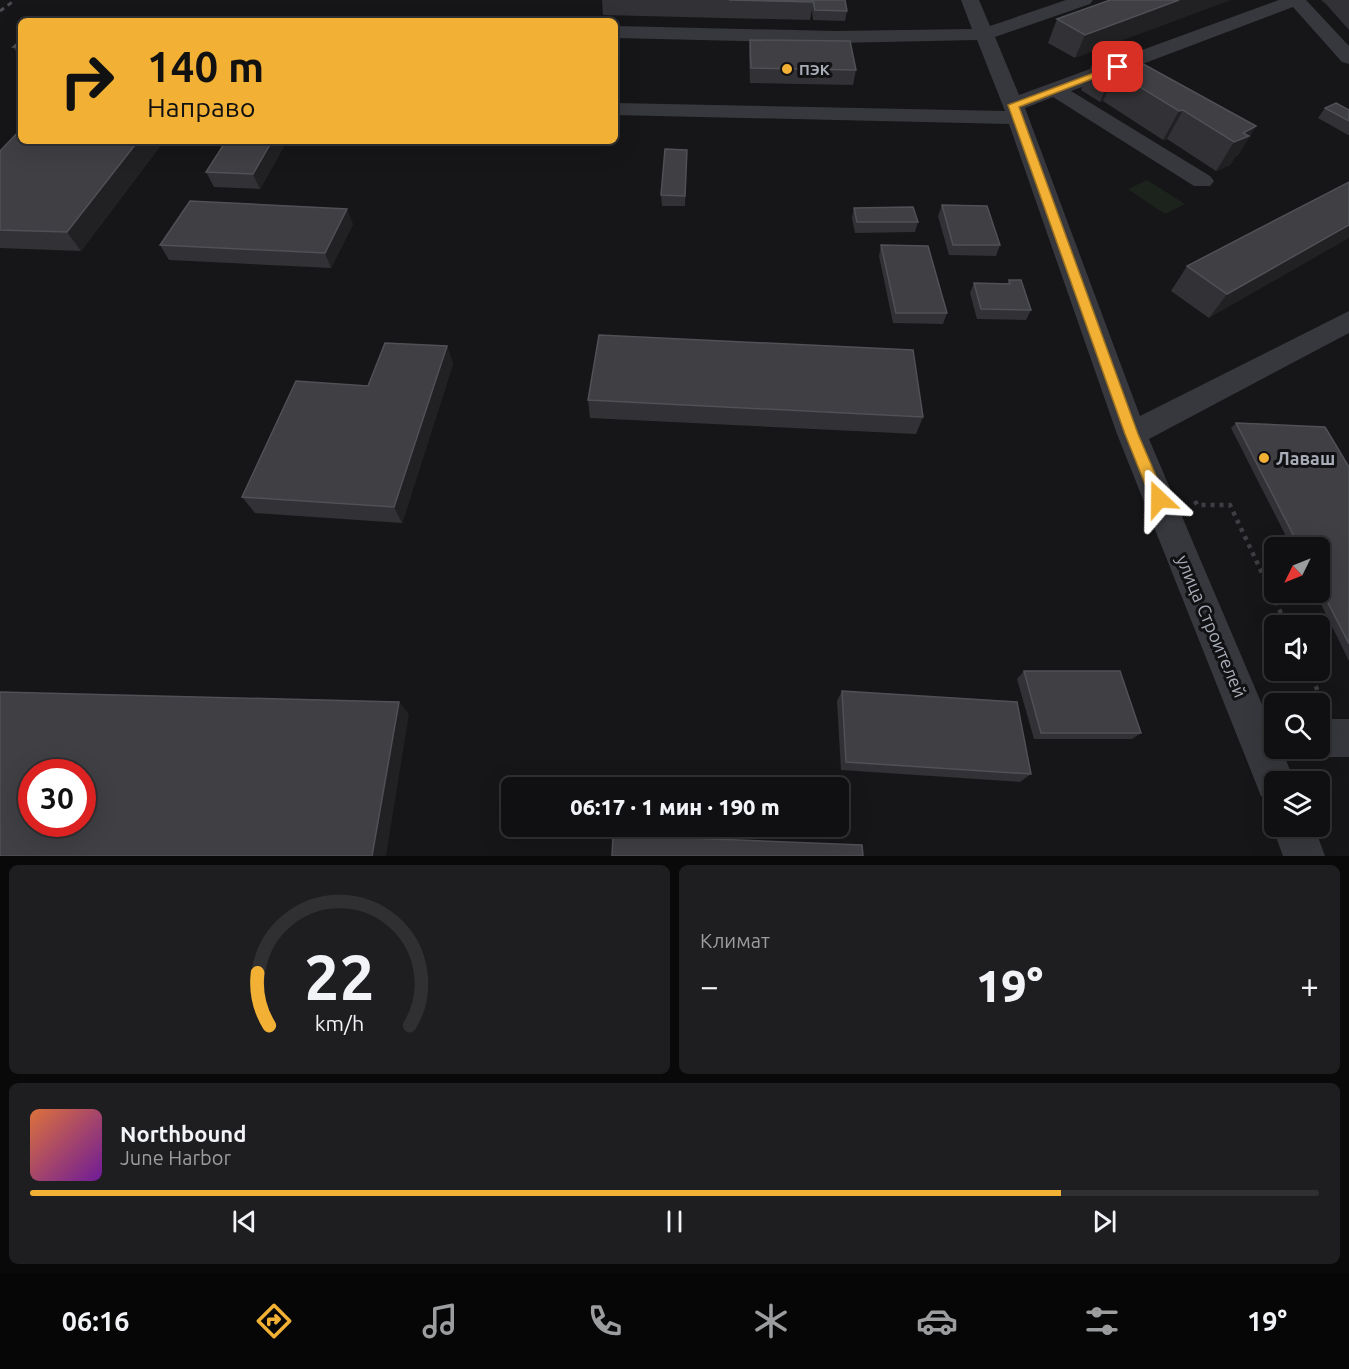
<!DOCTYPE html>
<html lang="ru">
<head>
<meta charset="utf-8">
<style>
  body { margin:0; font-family:Ubuntu,sans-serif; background:#1e1e20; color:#f1f3f6; height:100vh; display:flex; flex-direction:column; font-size:22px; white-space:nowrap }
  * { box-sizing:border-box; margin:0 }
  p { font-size:20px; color:#9c9d9f }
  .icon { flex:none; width:33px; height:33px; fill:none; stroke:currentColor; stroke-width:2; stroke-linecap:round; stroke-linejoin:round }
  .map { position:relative; height:856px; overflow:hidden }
  .panel { display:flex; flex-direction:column; gap:9px; padding:9px; background:#09090a; flex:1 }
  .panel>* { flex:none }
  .banner { position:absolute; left:18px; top:18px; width:600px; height:126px; border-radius:9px; box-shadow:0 6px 24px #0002,0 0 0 2px #303032; background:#f2b134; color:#111; overflow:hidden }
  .needle { width:39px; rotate:227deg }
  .tools { position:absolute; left:1264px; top:537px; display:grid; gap:12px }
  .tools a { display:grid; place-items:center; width:66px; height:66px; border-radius:9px; background:#101012; box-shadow:0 6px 24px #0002,0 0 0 2px #303032; font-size:30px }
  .speed { position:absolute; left:18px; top:759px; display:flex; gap:12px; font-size:30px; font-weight:700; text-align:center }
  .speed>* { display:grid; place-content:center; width:78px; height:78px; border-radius:50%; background:#101012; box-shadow:0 6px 24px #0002,0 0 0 2px #303032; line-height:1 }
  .speed .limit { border:9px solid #d22; background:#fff; color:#111 }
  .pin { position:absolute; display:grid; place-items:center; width:51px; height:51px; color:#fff; margin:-26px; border-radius:12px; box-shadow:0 3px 9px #0006 }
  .me { position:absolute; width:66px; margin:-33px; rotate:337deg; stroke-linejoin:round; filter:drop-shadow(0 0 4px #0008) }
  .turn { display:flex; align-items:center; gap:21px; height:126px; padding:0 30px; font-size:27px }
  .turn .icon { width:78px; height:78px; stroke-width:2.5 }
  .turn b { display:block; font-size:42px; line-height:51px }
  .big { font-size:45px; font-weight:800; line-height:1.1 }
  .panel .card { flex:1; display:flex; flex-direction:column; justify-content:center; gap:9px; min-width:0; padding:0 21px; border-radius:9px; background:#1e1e20 }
  .panel .dial { align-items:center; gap:0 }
  .dial svg { height:156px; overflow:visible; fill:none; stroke:#303032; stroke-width:7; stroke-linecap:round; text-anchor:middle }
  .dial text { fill:#f1f3f6; stroke:none }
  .song { display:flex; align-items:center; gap:18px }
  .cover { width:72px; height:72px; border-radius:9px; background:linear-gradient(135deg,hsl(20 70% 55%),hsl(280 70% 35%)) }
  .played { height:6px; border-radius:3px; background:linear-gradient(90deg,#f2b134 80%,#303032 80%) }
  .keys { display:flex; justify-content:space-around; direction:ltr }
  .heat { display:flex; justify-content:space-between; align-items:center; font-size:33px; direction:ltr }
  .panel .tiles { flex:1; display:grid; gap:9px; grid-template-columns:1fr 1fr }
  .card:last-child { grid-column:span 2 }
  .trip { position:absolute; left:501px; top:777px; width:348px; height:60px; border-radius:9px; background:#101012; box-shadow:0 6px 24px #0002,0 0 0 2px #303032; font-weight:800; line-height:60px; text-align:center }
  .menu { display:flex; height:96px; justify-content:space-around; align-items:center; background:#060607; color:#9c9d9f }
  .menu .icon { width:42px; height:42px }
  .menu .active { color:#f2b134 }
  .menu b { font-size:27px; color:#f1f3f6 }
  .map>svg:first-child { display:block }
</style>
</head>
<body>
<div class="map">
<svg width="1349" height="856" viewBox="0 0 1349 856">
  <rect width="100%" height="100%" fill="#161618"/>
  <polygon fill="#1c231d" points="1147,180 1185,204 1165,214 1128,189"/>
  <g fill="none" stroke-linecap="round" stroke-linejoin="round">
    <g stroke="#3d3f44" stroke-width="4.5" stroke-dasharray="4 5" stroke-linecap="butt">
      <polyline points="1195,501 1197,505 1230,505 1287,626"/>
      <polyline points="1308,670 1324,704"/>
    </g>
    <g fill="#37383d" fill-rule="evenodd">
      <polygon points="961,0 979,0 990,26 1066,0 1093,0 1090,4 995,37 1019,95 1279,0 1306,0 1349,46 1349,64 1342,62 1293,7 1071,91 1210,176 1214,181 1210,186 1194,186 1053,97 1025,108 1140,416 1349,311 1349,333 1149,439 1275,735 1275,748 1281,748 1295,782 1275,782 1275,802 1261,796 1117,434 1009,124 615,115 615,103 1005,111 977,40 835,43 615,38 615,26 835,31 972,29"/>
      <polygon points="1320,719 1349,719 1349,757 1320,757 1306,752 1305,748 1320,748"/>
      <polygon points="1275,820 1275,826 1314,826 1325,856 1283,856 1272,826"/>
    </g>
    <polyline stroke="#4a4c52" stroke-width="3" stroke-dasharray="5 4.5" stroke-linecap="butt" points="0,11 15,0"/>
  </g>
  <g fill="#323236">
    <polygon points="602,0 845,0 847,11 845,21 813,20 812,9 810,20 603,15"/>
    <polygon points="1110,0 1075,58 1048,43 1057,19"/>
    <polygon points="1321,0 1349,0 1349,30 1326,4"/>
    <polygon points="21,40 21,59 13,47"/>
    <polygon points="750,40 856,70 853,85 750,83 749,54"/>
    <polygon points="1093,62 1256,126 1238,155 1235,157 1230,165 1216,171 1167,139 1163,140 1103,101 1100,102 1081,90"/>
    <polygon points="1325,108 1349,110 1349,135 1348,135 1318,118"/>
    <polygon points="21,141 164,141 81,251 0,248 0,151"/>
    <polygon points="287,141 260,189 214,187 206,172"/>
    <polygon points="687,150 685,206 662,206 661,195"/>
    <polygon points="1349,182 1209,318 1171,291 1187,266"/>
    <polygon points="942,205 1000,245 996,256 949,255 938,216"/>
    <polygon points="854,208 918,222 915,232 855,233 852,218"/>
    <polygon points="353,224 331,268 169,260 160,245"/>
    <polygon points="881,245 947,313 943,324 893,323 879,256"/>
    <polygon points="1009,280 1031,310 1026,320 977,319 970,293 974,283 1007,284"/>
    <polygon points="447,346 453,364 402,523 255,513 242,497 368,386"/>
    <polygon points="588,400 923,417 916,434 590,418"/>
    <polygon points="1236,423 1349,467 1349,661 1315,592 1320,592 1320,548 1292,548 1231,428"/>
    <polygon points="1024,671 1141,733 1132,739 1034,739 1017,679"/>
    <polygon points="842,691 1031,774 1020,782 841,770 837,701"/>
  </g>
  <g fill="#212124">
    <polygon points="1179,0 1231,0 1075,58 1085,35"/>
    <polygon points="1116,72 1103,101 1100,102 1113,73"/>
    <polygon points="1183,110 1167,139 1163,140 1179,111"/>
    <polygon points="1256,126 1238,155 1235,157 1230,165 1216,171 1234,142 1243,133"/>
    <polygon points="138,141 164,141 81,251 67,232"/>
    <polygon points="272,141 287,141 260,189 253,174"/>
    <polygon points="347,209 353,224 331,268 325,253"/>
    <polygon points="1349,225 1349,238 1209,318 1227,294"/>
    <polygon points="447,346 453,364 402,523 394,507"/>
    <polygon points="399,702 409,714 386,856 372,856"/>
  </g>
  <g fill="#3f3f44" stroke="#4f5156" stroke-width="1.5" fill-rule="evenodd">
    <polygon points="729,0 813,0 813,2"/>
    <polygon points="813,0 845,0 847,11 815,10"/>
    <polygon points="1110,0 1179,0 1085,35 1057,19"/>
    <polygon points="21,40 21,47 13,47"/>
    <polygon points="750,40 850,41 856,70 751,68"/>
    <polygon points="1125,54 1256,126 1243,133 1249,136 1234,142 1183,110 1179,111 1116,72 1113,73 1093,62"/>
    <polygon points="1336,103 1349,110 1349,121 1325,108"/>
    <polygon points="21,129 21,141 138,141 67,232 0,230 0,151"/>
    <polygon points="226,141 272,141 253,174 206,172"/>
    <polygon points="665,149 687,150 685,196 661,195"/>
    <polygon points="1349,182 1349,225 1227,294 1187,266"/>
    <polygon points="190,201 347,209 325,253 160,245"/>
    <polygon points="942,205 987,206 1000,245 953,245"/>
    <polygon points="913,207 918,222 857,222 854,208"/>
    <polygon points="881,245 928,246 947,313 896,313"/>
    <polygon points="1009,280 1021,280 1031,310 981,309 974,283 1010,284"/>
    <polygon points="599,335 913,350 923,417 588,400"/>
    <polygon points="385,343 447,346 394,507 242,497 296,381 368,386"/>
    <polygon points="1236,423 1325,427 1349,467 1349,644 1320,587 1320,548 1300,548"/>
    <polygon points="1024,671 1120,671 1141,733 1041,733"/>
    <polygon points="842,691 1017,702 1031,774 846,762"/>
    <path d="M0 692 399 702 372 856H0ZM32 772H82V824H32Z"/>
    <polygon points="613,835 862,845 863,856 612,856"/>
  </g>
  <polygon fill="#f2b134" stroke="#9d7322" stroke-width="1.5" points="1115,65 1123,67 1019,107 1138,434 1166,499 1159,505 1151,499 1125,434 1008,105"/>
  <g fill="#f2b134" stroke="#111113" stroke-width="2">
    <circle cx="787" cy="69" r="6"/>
    <circle cx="1264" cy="458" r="6"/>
  </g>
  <g text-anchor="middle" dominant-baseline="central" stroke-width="6" stroke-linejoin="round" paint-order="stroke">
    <g font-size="15" font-weight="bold" fill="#a8adb8" stroke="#111113" text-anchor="start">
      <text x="799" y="69">ПЭК</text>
    </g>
    <g font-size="18" font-weight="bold" fill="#a8adb8" stroke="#111113" text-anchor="start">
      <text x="1276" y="458">Лаваш</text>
    </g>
    <g font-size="18" fill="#a8adb8" stroke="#111113">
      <text transform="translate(1212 626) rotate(67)">улица Строителей</text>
    </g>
  </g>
</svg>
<div class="tools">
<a><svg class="needle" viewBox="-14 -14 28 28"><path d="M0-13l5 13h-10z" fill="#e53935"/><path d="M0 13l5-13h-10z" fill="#9c9d9f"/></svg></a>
<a><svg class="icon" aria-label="sound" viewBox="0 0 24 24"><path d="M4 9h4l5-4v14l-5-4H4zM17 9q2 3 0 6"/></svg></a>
<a><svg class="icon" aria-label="search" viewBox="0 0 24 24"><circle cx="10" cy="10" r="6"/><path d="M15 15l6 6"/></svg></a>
<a><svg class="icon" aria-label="layers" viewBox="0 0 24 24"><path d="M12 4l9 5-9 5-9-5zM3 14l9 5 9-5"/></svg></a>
</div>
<div class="speed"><div class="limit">30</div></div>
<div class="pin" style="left:1118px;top:67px;background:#d93025"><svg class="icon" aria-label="arrive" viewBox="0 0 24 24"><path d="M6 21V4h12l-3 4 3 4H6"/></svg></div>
<svg class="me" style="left:1159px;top:499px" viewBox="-20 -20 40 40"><path d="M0-17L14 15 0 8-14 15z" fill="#f2b134" stroke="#fff" stroke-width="4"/></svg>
<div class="trip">06:17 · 1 мин · 190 m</div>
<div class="banner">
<div class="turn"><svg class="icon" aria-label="right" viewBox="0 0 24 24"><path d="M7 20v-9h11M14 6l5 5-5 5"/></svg><div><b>140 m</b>Направо</div></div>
</div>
</div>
<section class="panel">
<div class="tiles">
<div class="card dial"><svg viewBox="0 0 100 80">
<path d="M14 69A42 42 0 1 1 86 69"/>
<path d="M14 69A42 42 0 0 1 8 42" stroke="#f2b134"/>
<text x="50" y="56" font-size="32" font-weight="700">22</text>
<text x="50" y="72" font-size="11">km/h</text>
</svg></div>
<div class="card"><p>Климат</p>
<div class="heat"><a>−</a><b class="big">19°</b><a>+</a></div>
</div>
<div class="card">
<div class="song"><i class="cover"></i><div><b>Northbound</b><p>June Harbor</p></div></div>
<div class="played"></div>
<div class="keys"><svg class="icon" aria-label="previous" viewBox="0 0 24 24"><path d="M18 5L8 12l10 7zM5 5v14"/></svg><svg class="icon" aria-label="pause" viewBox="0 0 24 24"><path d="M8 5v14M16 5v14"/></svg><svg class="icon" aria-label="next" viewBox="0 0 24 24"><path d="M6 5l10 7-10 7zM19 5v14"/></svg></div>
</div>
</div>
</section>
<nav class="menu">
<b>06:16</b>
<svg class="icon active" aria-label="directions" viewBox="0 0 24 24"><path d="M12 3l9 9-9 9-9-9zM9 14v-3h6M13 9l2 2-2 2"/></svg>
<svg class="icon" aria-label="music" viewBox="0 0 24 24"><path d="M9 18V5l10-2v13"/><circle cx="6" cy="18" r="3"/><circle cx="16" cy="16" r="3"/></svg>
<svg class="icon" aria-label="phone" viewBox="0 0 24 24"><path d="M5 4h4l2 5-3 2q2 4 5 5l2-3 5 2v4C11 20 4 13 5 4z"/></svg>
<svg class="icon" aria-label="climate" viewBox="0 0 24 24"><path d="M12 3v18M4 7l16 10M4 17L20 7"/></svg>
<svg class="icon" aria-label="car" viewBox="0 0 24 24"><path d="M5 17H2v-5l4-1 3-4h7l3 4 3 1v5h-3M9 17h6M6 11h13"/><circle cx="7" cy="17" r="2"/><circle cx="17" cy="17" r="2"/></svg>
<svg class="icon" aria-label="filters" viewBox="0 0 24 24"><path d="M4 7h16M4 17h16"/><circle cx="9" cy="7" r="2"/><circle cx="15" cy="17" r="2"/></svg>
<b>19°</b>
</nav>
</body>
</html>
